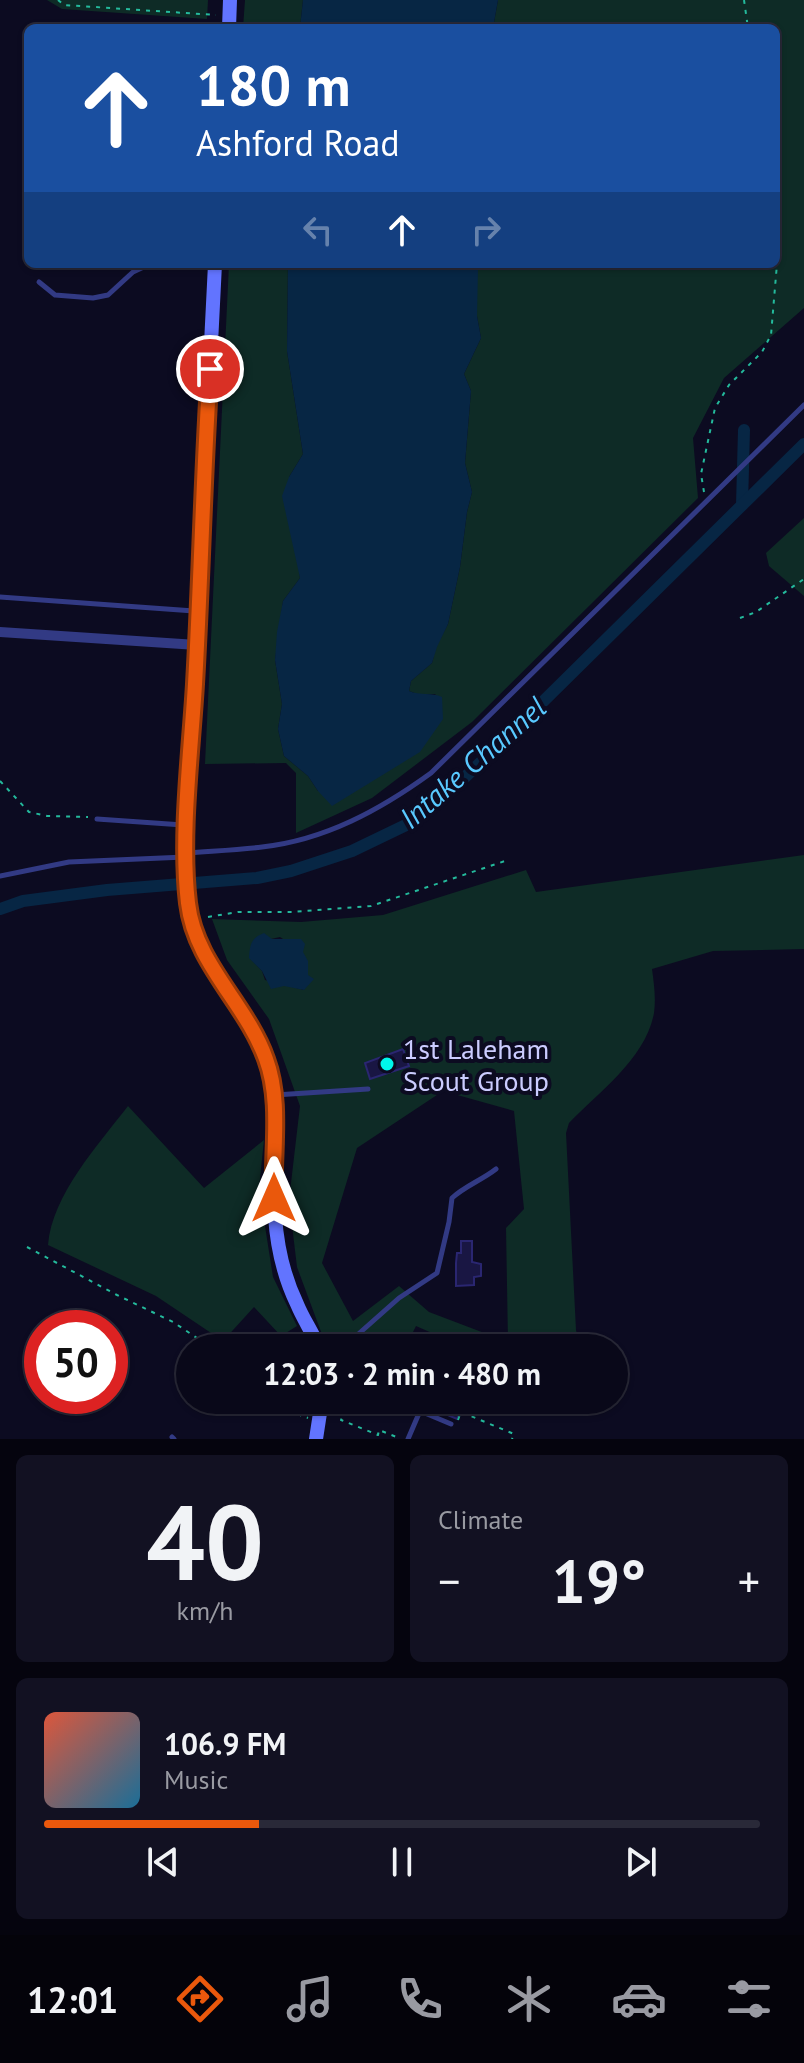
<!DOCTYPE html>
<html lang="en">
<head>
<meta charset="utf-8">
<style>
  body { margin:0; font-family:"PT Sans",sans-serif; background:#121122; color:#f1f3f6; height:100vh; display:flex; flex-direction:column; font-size:30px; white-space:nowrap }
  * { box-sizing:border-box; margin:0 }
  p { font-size:26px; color:#999aa2 }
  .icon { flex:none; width:44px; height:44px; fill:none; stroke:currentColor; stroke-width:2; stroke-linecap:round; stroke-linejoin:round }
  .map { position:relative; height:1439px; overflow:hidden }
  .drawer { display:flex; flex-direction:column; gap:16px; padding:16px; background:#05040e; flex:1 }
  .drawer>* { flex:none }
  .top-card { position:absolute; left:24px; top:24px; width:756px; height:244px; border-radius:12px; box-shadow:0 2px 6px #0004,0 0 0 2px #292938; background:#1a4fa0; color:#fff; overflow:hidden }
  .speed { position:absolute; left:24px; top:1310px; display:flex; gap:16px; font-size:40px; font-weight:700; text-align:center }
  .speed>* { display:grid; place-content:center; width:104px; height:104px; border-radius:50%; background:#090819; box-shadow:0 2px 6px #0004,0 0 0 2px #292938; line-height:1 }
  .speed .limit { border:12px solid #d22; background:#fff; color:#111 }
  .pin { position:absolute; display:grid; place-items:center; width:68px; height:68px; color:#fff; margin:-34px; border:4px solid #fff; border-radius:50%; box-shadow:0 2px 8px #0007 }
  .me { position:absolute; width:88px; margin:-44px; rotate:0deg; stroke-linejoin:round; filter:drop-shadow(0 0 6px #0008) }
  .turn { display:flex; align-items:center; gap:28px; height:168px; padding:0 40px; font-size:36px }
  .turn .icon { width:104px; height:104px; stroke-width:2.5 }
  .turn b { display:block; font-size:56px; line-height:68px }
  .lanes { display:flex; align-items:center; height:76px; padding:0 40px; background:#0003; justify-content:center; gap:40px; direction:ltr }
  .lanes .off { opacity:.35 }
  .big { font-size:60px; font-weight:800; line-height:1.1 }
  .drawer .card { flex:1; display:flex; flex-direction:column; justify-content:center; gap:12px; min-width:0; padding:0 28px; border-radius:12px; background:#121122 }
  .drawer .dial { align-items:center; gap:0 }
  .dial b { font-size:104px; line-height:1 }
  .song { display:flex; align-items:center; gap:24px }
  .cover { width:96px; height:96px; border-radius:12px; background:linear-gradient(135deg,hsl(10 70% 55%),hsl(200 70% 35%)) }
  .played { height:8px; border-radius:4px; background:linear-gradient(90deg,#ea580c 30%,#292938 30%) }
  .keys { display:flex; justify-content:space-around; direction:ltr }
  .heat { display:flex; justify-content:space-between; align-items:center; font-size:44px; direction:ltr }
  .drawer .tiles { flex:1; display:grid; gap:16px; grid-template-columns:1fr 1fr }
  .card:last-child { grid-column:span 2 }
  .trip { position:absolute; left:176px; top:1334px; width:452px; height:80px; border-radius:40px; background:#090819; box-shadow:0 2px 6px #0004,0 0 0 2px #292938; font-weight:800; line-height:80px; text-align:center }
  .dock { display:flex; height:128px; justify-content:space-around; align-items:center; background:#04030a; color:#999aa2 }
  .dock .icon { width:56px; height:56px }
  .dock .current { color:#ea580c }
  .dock b { font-size:36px; color:#f1f3f6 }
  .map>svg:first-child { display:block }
</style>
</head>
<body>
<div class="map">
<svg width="804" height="1439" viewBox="0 0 804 1439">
  <rect width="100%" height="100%" fill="#0c0b21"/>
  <g fill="#0e2b26" fill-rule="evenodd">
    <polygon points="47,0 208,0 207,19 62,9"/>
    <polygon points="245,0 303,0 300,28 243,28"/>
    <polygon points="498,0 804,0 804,308 724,378 693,438 698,498 472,722 372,798 296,833 296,773 286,763 205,764 229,264 288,264 287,351 303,454 289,477 300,578 283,601 275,660 282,704 278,729 284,756 308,776 318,791 436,694 420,695 409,691 411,681 432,663 436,647 448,624 460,567 467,512 472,492 465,463 471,391 464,374 481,338 477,316 477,264 776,264 776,28 493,28"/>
    <polygon points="804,518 804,596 769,566 766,553"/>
    <path d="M804 855V949L713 951 652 969C654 984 656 998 654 1013 646 1058 599 1092 569 1123L566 1133 576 1330 580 1348H466L416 1326 405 1348H327L297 1267 289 1200 300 1106 269 1019 227 960 212 919 301 922 383 915 526 870 536 892ZM280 937C306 954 312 958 304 990L265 980 262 971 249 957 271 939ZM443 1091 514 1111 524 1209 506 1228 508 1342 429 1312 399 1286 353 1321 322 1263 357 1148Z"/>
    <path d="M128 1106 204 1188 264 1140 259 1188 273 1277 297 1326 281 1336 254 1307 223 1341 156 1296 48 1245C52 1195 98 1145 128 1106Z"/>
  </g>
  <g fill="#072644">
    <polygon points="303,0 498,0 493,28 300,28"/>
    <path d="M288 264H477L478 268 477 316 481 338 464 374 471 391 465 463 472 492 467 512 460 567 448 624 437 647 432 663 411 681 409 691C420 696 432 692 442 697L443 719 420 752 332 806 318 791 308 776 284 756 278 729 282 704 275 660 277 632 283 601 300 578 282 496 289 477 303 454 287 351Z"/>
    <path d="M264 933 272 939H301L305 944 303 952 308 961V975L314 979 304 990 284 986 271 989 262 971 249 958C250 944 251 938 264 933Z"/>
  </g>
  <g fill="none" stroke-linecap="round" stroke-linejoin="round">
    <g stroke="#072644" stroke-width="12">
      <polyline points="742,505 744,430"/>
      <polyline points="0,909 23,901 107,890 257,878 291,871 352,851 406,825 443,798 500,744 804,444"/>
    </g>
  </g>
  <g fill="#191643" stroke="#2a2671" stroke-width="2">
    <polygon points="403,1049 409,1066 370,1079 365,1063"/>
    <polygon points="461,1241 472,1241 472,1262 481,1264 481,1276 474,1277 474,1285 456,1286 456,1263 457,1253 461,1253"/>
    <polygon points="412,1400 438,1400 461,1409 457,1419"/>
  </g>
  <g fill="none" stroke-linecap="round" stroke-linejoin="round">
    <g stroke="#24ba9c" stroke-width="2" stroke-dasharray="4 6" stroke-linecap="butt">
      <polyline points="58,0 64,5 216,15"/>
      <polyline points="744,0 748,28"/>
      <polyline points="704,492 701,474 715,408 729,385 762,352 771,335 779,240 776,196"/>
      <polyline points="740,618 756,612 804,579"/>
      <polyline points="0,781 29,812 47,816 88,817"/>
      <polyline points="208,917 238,912 292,912 371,906 505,861"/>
      <polyline points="27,1247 117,1295 173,1322 212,1348"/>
      <polyline points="260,1400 308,1418"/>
      <polyline points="349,1400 341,1420 378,1435 379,1430 399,1438"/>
      <polyline points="458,1420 461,1412 514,1434 512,1439"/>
    </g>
    <g stroke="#323a84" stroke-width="5">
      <polyline points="39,282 55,295 93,298 108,295 133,272 148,265 169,264"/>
      <polyline points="0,597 194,611"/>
      <polyline points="97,819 183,825"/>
      <path d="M187 853C212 851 237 850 262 847 325 840 380 810 431 773L804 405"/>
      <polyline points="0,876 69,862 185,857"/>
      <polyline points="275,1095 368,1089"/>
      <path d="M325 1348 355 1337 399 1298 437 1273 449 1222 452 1198C465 1186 482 1180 496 1169"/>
      <polyline points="452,1400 457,1402 479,1400"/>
      <polyline points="172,1437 174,1439"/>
      <polyline points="408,1439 420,1411 451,1424"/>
    </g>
    <polyline stroke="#323a84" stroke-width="10" points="0,632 197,645"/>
    <g stroke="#6274ff" stroke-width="14">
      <polyline points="229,28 230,0"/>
      <path d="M215 264 187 822C186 880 185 923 215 975 235 1010 261 1036 271 1076 281 1121 270 1170 275 1216 277 1246 284 1277 297 1304 303 1319 313 1333 319 1348"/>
      <polyline points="316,1439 322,1400"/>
    </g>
  </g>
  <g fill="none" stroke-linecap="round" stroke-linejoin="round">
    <defs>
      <path id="route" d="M210 369C203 474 201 579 195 684 191 752 180 836 188 903 195 964 246 1003 266 1059 282 1102 272 1152 274 1198"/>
    </defs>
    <use href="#route" stroke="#983908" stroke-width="20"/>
    <use href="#route" stroke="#ea580c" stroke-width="14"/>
  </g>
  <circle fill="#00f6ec" stroke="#0c0b21" stroke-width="3" cx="387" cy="1064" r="8"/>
  <g text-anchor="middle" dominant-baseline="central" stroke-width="8" stroke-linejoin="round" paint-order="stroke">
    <g font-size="28" fill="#cbccff" stroke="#0c0b21" text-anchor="start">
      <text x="403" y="1048">1st Laleham<tspan x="403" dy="32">Scout Group</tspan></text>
    </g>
    <g font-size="30" font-style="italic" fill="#59c9ff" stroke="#0c0b21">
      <text transform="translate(472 762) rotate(-41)">Intake Channel</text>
    </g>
  </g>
</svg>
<div class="speed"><div class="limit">50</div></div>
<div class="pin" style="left:210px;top:369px;background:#d93025"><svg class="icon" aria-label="arrive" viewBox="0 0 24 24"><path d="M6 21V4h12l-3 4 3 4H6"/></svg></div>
<svg class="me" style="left:274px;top:1198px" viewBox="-20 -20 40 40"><path d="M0-17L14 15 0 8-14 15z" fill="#ea580c" stroke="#fff" stroke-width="4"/></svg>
<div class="trip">12:03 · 2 min · 480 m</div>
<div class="top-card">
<div class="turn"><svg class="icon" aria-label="ahead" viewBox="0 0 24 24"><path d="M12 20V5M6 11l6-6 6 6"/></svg><div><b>180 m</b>Ashford Road</div></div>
<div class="lanes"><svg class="icon off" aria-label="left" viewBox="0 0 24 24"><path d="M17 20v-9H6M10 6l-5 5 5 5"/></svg><svg class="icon" aria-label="ahead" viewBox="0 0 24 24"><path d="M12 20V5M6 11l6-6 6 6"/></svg><svg class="icon off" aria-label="right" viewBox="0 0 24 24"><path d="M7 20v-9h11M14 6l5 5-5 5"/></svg></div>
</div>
</div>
<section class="drawer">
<div class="tiles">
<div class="card dial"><b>40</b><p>km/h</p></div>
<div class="card"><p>Climate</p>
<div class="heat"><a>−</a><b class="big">19°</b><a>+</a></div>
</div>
<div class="card">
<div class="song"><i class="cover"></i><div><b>106.9 FM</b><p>Music</p></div></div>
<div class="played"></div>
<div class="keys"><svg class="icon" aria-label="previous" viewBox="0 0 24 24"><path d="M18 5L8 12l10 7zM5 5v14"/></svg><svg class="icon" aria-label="pause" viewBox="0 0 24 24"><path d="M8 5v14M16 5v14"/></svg><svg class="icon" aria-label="next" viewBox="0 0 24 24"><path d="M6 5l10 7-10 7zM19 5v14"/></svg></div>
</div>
</div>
</section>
<nav class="dock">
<b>12:01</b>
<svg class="icon current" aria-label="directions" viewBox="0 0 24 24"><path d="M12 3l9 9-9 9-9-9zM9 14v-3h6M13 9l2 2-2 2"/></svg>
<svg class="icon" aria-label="music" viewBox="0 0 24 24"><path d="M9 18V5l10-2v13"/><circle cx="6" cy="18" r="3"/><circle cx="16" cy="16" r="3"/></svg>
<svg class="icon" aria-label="phone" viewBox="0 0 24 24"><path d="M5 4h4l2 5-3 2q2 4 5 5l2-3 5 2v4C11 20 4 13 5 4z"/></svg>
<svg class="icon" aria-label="climate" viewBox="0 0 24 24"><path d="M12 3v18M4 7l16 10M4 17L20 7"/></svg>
<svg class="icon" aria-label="car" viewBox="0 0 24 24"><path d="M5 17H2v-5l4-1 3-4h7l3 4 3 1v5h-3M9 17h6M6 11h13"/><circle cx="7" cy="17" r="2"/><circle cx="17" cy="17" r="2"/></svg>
<svg class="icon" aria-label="filters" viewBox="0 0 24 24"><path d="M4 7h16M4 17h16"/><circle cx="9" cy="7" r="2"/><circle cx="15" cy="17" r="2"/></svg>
</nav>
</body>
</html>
